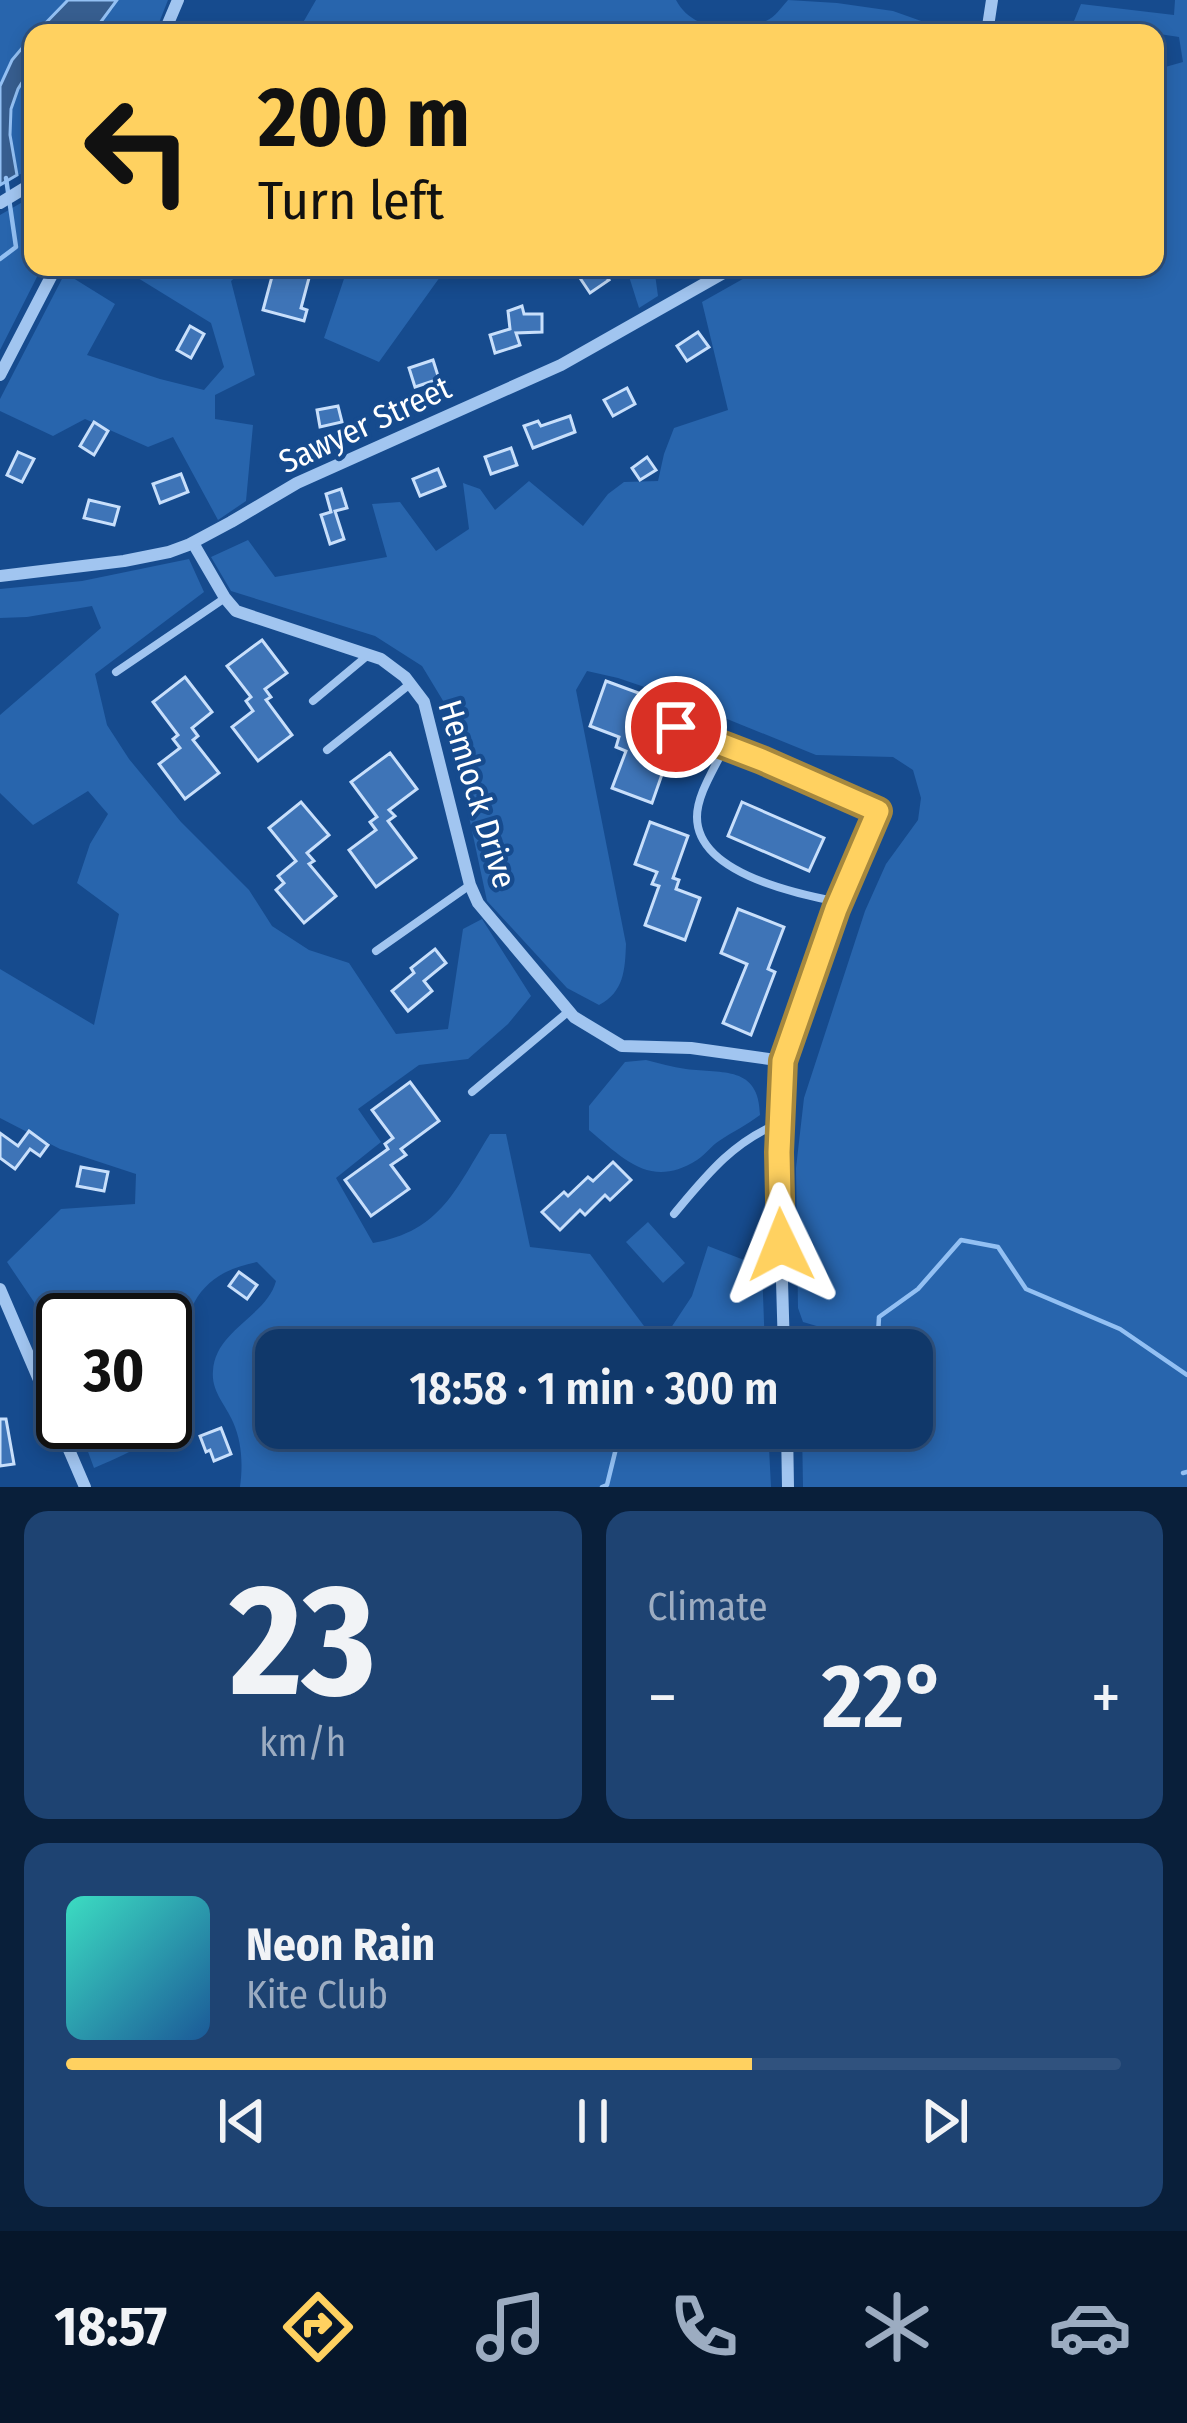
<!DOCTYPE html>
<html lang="en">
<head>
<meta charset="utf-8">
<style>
  body { margin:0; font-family:"Fira Sans Condensed",sans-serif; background:#1e4372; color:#f1f3f6; height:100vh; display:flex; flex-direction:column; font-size:45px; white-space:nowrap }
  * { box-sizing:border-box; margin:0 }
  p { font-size:39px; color:#9cacc1 }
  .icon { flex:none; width:66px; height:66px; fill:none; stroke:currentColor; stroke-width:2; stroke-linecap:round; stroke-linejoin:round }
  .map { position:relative; height:1487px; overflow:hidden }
  .details { display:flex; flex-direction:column; gap:24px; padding:24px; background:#091f3a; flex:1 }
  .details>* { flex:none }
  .guide { position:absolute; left:24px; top:24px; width:1140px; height:252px; border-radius:24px; box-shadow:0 6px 18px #0003,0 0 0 3px #30527e; background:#ffd160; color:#111; overflow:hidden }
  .speed { position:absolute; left:36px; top:1293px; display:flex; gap:24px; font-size:60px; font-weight:700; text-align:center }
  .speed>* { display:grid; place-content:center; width:156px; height:156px; border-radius:50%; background:#10386a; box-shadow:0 6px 18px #0003,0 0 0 3px #30527e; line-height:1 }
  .speed .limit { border:6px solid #111; border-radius:18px; background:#fff; color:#111 }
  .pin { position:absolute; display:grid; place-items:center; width:102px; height:102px; color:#fff; margin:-51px; border:6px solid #fff; border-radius:50%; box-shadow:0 3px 12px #0007 }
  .me { position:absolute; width:132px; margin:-66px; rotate:358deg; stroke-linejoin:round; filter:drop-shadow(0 0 9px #0008) }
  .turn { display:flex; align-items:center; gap:42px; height:252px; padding:0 36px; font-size:54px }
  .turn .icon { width:156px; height:156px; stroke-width:2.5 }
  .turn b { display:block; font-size:84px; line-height:102px }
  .big { font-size:90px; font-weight:600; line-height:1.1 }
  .details .card { flex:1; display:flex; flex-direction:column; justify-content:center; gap:18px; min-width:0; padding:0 42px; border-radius:24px; background:#1e4372 }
  .details .dial { align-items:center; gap:0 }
  .dial b { font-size:156px; line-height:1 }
  .song { display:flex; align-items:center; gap:36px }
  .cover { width:144px; height:144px; border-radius:18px; background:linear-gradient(135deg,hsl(170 70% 55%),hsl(210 70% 35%)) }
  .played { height:12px; border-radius:6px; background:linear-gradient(90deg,#ffd160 65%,#30527e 65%) }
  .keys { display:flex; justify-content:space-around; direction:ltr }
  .heat { display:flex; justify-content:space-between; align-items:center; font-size:66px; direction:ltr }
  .details .tiles { flex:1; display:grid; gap:24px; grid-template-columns:1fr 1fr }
  .card:last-child { grid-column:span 2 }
  .trip { position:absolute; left:255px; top:1329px; width:678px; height:120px; border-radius:24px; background:#10386a; box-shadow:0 6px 18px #0003,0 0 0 3px #30527e; font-weight:600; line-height:120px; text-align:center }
  .dock { display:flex; height:192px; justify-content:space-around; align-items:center; background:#06162a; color:#9cacc1 }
  .dock .icon { width:84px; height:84px }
  .dock .current { color:#ffd160 }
  .dock b { font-size:54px; color:#f1f3f6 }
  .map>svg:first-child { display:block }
</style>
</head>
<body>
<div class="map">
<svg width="1187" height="1487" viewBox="0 0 1187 1487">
  <rect width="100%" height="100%" fill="#164b8e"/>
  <g fill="#2865ad">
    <path d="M0 0H109L112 10 117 0H168L155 33H33V171L17 175C10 146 7 120 17 91L5 104 0 181Z"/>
    <path d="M316 0H676C692 31 737 35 766 21 775 17 781 8 788 0L837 3 893 11 955 33H297Z"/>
    <path d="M1175 0H1187V1487H803L802 1428H912V1350H818L820 1327 803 1322 798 1308 796 1168 804 1098 865 911 886 864 918 820 921 798 913 770 893 757 816 755 668 695 618 678 587 671 576 690 626 944C625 970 624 992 599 1005L567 988 487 901 445 704 422 666 375 636 231 591 211 557 248 540 275 577 387 557 372 504 400 502 436 551 469 529 463 483 480 489 495 510 529 481 583 526 608 494 624 482 658 481 664 454 674 428 728 410 702 302 764 267H1155V85L1158 69 1183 62 1179 37 1074 21 1081 4 1174 15Z"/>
    <polygon points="33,196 33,267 42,267 0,350 0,215"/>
    <polygon points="120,267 164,267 185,277 191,267 247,267 231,281 255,375 215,395 215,419 253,425 246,501 218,520 173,437 148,447 85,419 53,436 0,411 0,399 65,273 115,304 87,355 160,379 204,390 224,367 211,323"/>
    <polygon points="348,267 514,267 440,277 379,362 324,338"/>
    <polygon points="626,267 654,267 658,296 639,308"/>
    <path d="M189 559 204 592 95 674 107 725 129 759 181 822 249 890 272 926 309 950 349 963 396 1034 448 1029 463 929 482 919 531 996 508 1024 468 1059 419 1065 358 1109 381 1142 336 1178 373 1243C442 1231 456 1188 490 1134H506L530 1247 590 1254 659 1346 692 1296 708 1246 762 1267 765 1350H276V1428H768L771 1487H240C243 1465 242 1442 233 1422 225 1404 211 1391 213 1371 215 1330 267 1316 276 1281L257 1262C205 1272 184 1302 183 1354 183 1366 186 1380 182 1391 163 1439 138 1449 94 1468L77 1422H165V1320H63V1383L34 1302 7 1262 61 1209 135 1204 136 1174 60 1149 0 1118V969L94 1025 119 914 77 883 90 844 108 814 88 791 33 825 0 793V715L101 628 92 606 27 617 0 618V589L82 581Z"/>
    <path d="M646 1060C659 1063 672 1067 686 1069 723 1074 759 1065 760 1115 747 1125 732 1132 719 1141 711 1146 706 1154 697 1160 651 1189 625 1160 589 1130V1106L625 1062Z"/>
    <polygon points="648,1222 685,1263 663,1283 626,1242"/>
  </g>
  <g fill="#375e8f" stroke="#93c0f3" stroke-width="3">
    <polygon points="68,0 117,0 100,23 92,27 81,23 62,33 36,33"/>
    <polygon points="33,35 33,65 18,89 11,109 10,135 17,175 0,185 0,86 12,60"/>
  </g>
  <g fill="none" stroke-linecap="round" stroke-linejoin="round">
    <g stroke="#93c0f3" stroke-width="4.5">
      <polyline points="0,259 16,247 6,178"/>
      <polyline points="844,1350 842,1339 861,1343 878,1335 879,1317 918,1289 961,1240 998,1247 1026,1289 1120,1329 1187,1375"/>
      <polyline points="1183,1473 1187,1472"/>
      <polyline points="602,1487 607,1485 621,1428"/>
    </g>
  </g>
  <g fill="#3e74b7" stroke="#c8dffb" stroke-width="3">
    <polygon points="598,267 609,280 590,293 580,278"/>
    <polygon points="274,269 309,278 301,308 307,310 304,321 263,310"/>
    <polygon points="522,306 524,314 542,314 542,332 516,333 520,345 495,353 490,335 510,329 508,311"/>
    <polygon points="190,326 204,334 191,358 177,350"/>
    <polygon points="698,332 709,347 687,361 677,346"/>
    <polygon points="433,360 439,379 415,387 409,368"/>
    <polygon points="627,388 635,404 613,416 604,400"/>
    <polygon points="338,406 342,422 320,427 317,410"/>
    <polygon points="570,416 575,432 533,448 524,426 538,421 541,426"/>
    <polygon points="94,422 108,431 94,455 80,446"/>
    <polygon points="511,448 517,465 491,474 485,457"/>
    <polygon points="18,452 34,459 22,482 7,475"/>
    <polygon points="647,457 656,470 640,480 632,468"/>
    <polygon points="438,469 445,486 420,496 413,479"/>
    <polygon points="181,474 188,492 160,503 153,484"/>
    <polygon points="341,489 347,508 335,511 344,539 330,544 321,515 331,512 326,494"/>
    <polygon points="89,500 119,507 114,525 84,518"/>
    <polygon points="262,640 287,673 265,689 271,697 266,700 292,735 258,761 232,727 253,711 246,701 251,697 227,666"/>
    <polygon points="185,677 212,712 192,728 198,736 193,740 219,773 185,799 159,764 180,748 173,739 178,735 153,702"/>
    <polygon points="606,681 652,698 637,741 643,743 640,753 666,763 652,803 612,788 626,751 616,747 619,737 590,726"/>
    <polygon points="390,753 417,789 389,810 395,816 388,821 416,858 376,887 349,850 376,830 370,822 377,817 351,782"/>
    <polygon points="301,802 329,835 307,853 314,861 309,864 336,896 304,923 276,890 284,883 278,876 296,861 269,828"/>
    <polygon points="742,802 824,838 809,871 728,836"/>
    <polygon points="650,822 688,836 673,878 679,880 676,889 700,898 685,940 645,925 659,886 652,884 657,872 635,864"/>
    <polygon points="738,909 784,927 768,969 775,972 751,1035 723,1023 747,964 721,953"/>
    <polygon points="435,949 446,963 424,981 432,991 408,1011 392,991 414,973 411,968"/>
    <polygon points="410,1082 439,1121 401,1149 406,1155 391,1165 409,1189 371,1216 345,1180 388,1149 385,1144 393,1138 372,1110"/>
    <polygon points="29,1131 48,1145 40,1156 30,1149 15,1169 0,1158 0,1133 18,1146"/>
    <polygon points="613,1162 631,1180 610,1200 605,1195 585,1215 580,1210 560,1230 542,1212 564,1192 568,1196 588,1177 593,1181"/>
    <polygon points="81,1167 108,1172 104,1191 77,1186"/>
    <polygon points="239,1272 257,1285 247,1299 229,1286"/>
    <polygon points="0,1419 6,1419 14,1464 0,1466"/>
    <polygon points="221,1428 231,1454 214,1461 210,1450 206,1452 200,1436"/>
  </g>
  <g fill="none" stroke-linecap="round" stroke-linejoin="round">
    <g stroke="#a1c5f0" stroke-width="8">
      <polyline points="116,672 225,598"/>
      <polyline points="313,701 367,656"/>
      <polyline points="676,727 724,748"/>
      <polyline points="327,750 410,684"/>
      <path d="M839 902C796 894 697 873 697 817 697 794 715 768 724 748L762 761 877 811"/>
      <polyline points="376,951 470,885"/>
      <polyline points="472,1092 569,1011"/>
      <path d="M674 1214C705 1177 733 1141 780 1123"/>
    </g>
    <g stroke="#a1c5f0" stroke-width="12">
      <polyline points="164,33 178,0"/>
      <polyline points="987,33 992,0"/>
      <polyline points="0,203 33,183"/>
      <polyline points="0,375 56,267"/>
      <polyline points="193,543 225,598 236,611 381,659 405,677 424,702 470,885 478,903 574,1017 622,1046 691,1048 783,1061"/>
      <polyline points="0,576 124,561 169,552 188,545 231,522 297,483 561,365 734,267"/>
      <polyline points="0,1289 85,1487"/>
      <polyline points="784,1350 779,1177 783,1061 836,909 878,811"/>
      <polyline points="787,1428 788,1487"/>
    </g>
  </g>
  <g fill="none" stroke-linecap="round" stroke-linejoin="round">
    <defs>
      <polyline id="route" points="676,727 762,760 878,811 836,909 783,1061 779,1152 781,1245"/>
    </defs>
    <use href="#route" stroke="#a6883e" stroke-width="30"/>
    <use href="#route" stroke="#ffd160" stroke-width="21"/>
  </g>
  <g text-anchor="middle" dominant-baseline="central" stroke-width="9" stroke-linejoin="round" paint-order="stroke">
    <g font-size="33" fill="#fff" stroke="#164b8e">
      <text transform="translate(365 425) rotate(-25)">Sawyer Street</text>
      <text transform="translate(477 794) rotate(73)">Hemlock Drive</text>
    </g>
  </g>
</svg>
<div class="speed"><div class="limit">30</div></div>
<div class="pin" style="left:676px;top:727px;background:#d93025"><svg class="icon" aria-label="arrive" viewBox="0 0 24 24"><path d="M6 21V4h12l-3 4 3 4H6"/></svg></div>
<svg class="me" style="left:781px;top:1245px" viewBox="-20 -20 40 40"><path d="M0-17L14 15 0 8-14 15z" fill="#ffd160" stroke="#fff" stroke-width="4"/></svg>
<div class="trip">18:58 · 1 min · 300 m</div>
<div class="guide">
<div class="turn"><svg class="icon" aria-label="left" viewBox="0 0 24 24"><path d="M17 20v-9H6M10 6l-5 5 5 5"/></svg><div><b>200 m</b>Turn left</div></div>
</div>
</div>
<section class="details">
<div class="tiles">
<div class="card dial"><b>23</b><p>km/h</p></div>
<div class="card"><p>Climate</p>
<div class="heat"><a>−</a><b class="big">22°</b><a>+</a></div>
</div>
<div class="card">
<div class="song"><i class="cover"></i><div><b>Neon Rain</b><p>Kite Club</p></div></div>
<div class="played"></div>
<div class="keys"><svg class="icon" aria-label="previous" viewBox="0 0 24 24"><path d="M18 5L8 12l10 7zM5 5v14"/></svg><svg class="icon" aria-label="pause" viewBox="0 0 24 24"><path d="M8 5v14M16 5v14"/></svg><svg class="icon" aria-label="next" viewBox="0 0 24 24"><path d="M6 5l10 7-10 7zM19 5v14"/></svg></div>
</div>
</div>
</section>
<nav class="dock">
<b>18:57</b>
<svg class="icon current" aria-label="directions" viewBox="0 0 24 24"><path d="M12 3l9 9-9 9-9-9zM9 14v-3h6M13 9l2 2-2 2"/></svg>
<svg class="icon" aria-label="music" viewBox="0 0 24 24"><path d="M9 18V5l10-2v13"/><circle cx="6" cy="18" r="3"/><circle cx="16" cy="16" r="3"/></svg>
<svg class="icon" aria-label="phone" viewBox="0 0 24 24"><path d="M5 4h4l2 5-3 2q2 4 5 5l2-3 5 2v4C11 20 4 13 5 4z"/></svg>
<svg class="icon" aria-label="climate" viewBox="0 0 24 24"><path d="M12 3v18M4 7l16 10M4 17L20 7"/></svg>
<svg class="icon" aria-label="car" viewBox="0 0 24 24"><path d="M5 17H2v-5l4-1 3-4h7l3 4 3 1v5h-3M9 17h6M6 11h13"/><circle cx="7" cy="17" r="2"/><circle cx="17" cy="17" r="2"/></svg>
</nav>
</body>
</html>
